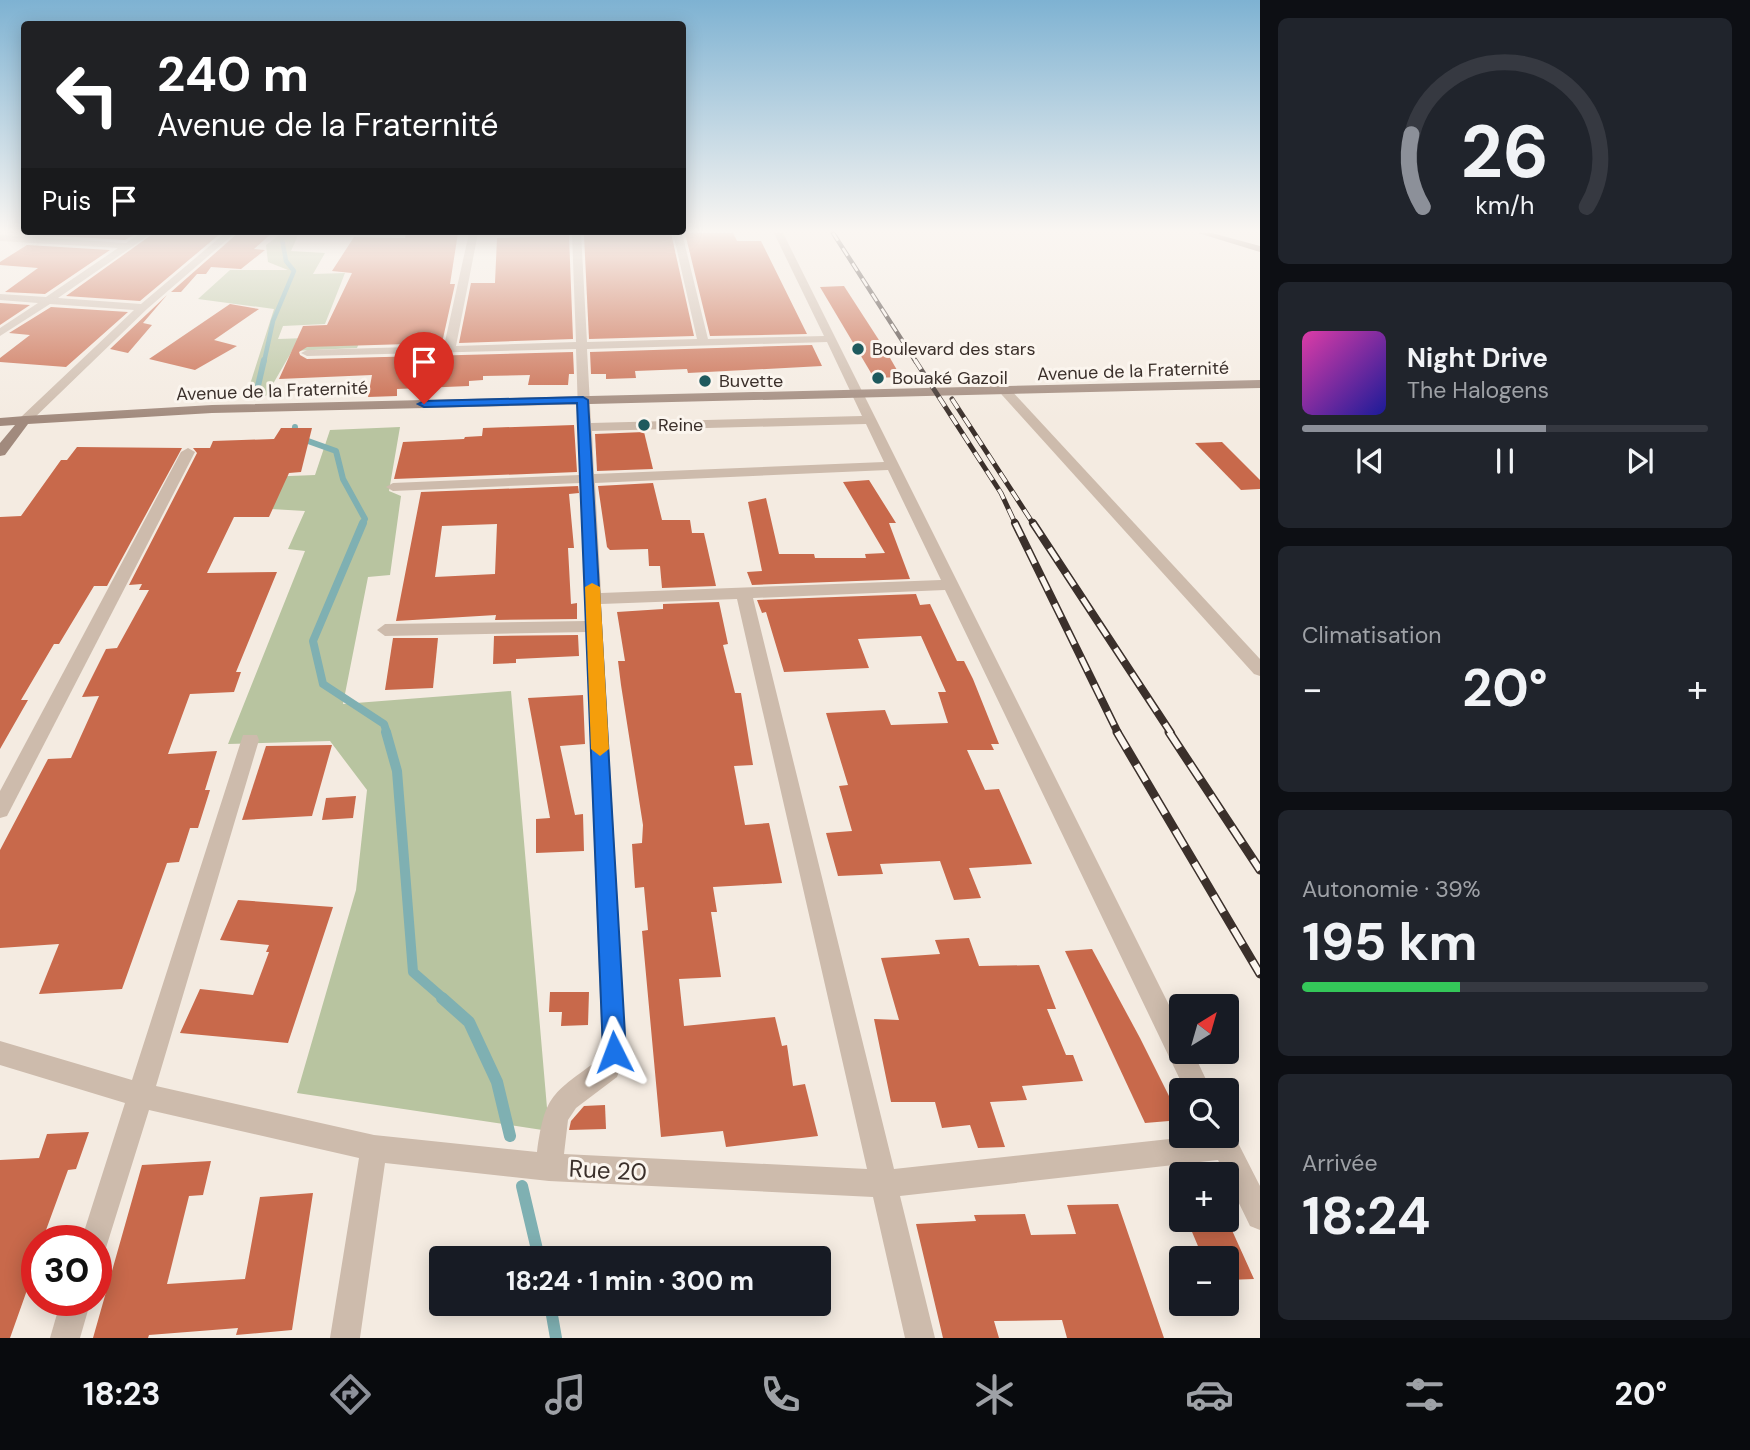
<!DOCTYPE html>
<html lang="fr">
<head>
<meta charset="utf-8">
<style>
  body { margin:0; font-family:"DM Sans",sans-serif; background:#20242c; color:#f1f3f6; height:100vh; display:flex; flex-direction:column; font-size:26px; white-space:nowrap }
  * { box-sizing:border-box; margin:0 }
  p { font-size:23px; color:#9ea1a6 }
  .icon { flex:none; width:38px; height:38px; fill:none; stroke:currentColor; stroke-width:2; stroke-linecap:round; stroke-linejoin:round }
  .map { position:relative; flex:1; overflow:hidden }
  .details { display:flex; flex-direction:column; gap:18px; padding:18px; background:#0d0f14; width:490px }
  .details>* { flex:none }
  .top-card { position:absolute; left:21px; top:21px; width:665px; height:214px; border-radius:7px; box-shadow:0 4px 18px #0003; background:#202124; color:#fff; overflow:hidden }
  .needle { width:46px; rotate:37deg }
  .buttons { position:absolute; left:1169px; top:994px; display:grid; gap:14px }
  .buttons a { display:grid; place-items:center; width:70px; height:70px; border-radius:7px; background:#171b24; box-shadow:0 4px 18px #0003; font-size:35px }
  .speed { position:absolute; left:21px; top:1225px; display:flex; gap:14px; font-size:35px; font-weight:700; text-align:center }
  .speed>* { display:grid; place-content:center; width:91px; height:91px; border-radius:50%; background:#171b24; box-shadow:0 4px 18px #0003; line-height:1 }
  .speed .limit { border:10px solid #d22; background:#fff; color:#111 }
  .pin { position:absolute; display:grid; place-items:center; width:60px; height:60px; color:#fff; margin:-72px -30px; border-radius:50% 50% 50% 0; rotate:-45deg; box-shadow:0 0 7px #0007 }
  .pin .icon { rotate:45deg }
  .me { position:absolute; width:77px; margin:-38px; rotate:357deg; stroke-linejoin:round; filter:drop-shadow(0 0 5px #0008) }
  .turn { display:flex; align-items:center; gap:24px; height:147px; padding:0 21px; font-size:32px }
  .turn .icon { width:91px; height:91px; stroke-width:2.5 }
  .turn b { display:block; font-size:49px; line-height:60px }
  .then { display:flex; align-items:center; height:66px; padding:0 21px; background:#0003; gap:14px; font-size:26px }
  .big { font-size:52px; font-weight:700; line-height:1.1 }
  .details .card { flex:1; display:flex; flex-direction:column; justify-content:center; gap:10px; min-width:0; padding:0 24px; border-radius:10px; background:#20242c }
  .details .dial { align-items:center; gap:0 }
  .dial svg { height:182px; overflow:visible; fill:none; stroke:#363941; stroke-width:7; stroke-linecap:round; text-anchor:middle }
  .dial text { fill:#f1f3f6; stroke:none }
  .song { display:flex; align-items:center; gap:21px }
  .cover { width:84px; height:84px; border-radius:10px; background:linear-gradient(135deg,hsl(320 70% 55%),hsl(240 70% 35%)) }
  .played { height:7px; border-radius:4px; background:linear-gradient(90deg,#8c9099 60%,#363941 60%) }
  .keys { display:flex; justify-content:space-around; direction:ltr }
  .heat { display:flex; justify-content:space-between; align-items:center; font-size:38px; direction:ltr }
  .charge { height:10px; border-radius:5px; background:linear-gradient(90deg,#34c759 39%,#363941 0) }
  .trip { position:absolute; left:429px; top:1246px; width:402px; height:70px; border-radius:7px; background:#171b24; box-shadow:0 4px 18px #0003; font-weight:700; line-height:70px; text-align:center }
  .dock { display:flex; height:112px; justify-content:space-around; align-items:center; background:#090b0e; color:#9ea1a6 }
  .dock .icon { width:49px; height:49px }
  .dock .on { color:#8c9099 }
  .dock b { font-size:32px; color:#f1f3f6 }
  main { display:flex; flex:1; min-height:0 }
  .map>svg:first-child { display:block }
</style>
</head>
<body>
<main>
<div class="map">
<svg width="1260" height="1338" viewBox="0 0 1260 1338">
  <rect width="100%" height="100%" fill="#f4ebe1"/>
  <g fill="#b8c4a0">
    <polygon points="282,233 299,233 291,251 325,253 313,274 345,273 325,324 283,326 278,339 307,338 366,326 357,348 292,351 266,396 246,397 274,309 198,299 230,270 288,270 268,262 266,245"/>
    <polygon points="400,427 389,491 401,496 390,575 368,577 343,704 511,691 549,1131 297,1093 356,890 367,790 330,741 228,744 305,551 288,549 305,511 252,508 265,477 315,475 330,430"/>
  </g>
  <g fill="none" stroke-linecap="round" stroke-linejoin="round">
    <polyline stroke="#7fb0b2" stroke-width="4.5" points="264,362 273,321 294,271 286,261 282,239 291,233"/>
    <g stroke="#7fb0b2" stroke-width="6">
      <polyline points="257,390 264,360"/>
      <polyline points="295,427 294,436 336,451 343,479 365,519 362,525"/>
    </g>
    <polyline stroke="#7fb0b2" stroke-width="8" points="363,523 313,641 323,684 384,724 387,733"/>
    <polyline stroke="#7fb0b2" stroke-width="10" points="386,732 397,771 413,972 444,999"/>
    <g stroke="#7fb0b2" stroke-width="12">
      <polyline points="442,998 469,1022 497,1082 510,1136"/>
      <polyline points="522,1186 539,1258"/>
      <polyline points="550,1304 556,1338"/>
    </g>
  </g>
  <g fill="#c8694b" fill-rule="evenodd">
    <polygon points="47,233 137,233 125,240 44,235"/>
    <polygon points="154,233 221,233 140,301 66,296"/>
    <polygon points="238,233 272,233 254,249 265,250 241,269 211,267 206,274 197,274 181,292 171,292"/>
    <polygon points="406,233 458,233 450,284 455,284 442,343 307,347 299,352 300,355 307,359 573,352 574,374 569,374 568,385 528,385 530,375 483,376 483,380 469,381 469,386 397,389 397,396 368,397 372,375 279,379 303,326 327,325 352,273 332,271 354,237 405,238"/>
    <polygon points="610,233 671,233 694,336 589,339 584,235"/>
    <polygon points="685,233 733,233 737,241 761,241 807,334 710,336"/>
    <polygon points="569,235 573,339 459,343 471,283 495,283 497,238"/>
    <polygon points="27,245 110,250 45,294 5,292 38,268 0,265 0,262"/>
    <polygon points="844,286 886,351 901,377 874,378 820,287"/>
    <polygon points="167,295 143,323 152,325 128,353 110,349"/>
    <polygon points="0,303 30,305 0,325"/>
    <polygon points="230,304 259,309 214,340 237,346 195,370 149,359"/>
    <polygon points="51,307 128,312 66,367 0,362 0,358 30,335 9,333"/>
    <polygon points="812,345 822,366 688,373 687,369 635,371 636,378 606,379 606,374 591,374 590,352"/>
    <polygon points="574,425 577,472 394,479 403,442 464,439 465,437 482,436 483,428"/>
    <polygon points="281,428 312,428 301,472 289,473 269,517 234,517 207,573 277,572 236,672 241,672 234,692 190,694 168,754 217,751 205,790 210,790 198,828 190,828 179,862 167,863 122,989 39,994 59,944 0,948 0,850 48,759 71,758 99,696 82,697 106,649 117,648 149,590 139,590 142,584 129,585 197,453 193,448 210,448 213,441 274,439"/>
    <polygon points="644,432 653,469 597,471 595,434"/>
    <polygon points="1222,442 1260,480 1260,489 1241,490 1195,443"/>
    <polygon points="77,447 182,448 107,586 94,586 59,644 54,644 21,700 28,700 0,749 0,517 21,516 61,460 67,460"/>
    <polygon points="869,480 896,523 889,523 910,579 752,585 747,572 762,571 748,502 766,498 779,554 814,554 815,558 866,558 865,554 885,553 843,482"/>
    <polygon points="653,483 662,520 690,520 692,533 704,533 716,586 662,588 660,566 649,566 648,549 610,550 607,547 598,486"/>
    <path d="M578 486 579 493 569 494 574 548H568L571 604 577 603V619L495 620 496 615 396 621 421 492ZM497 524 495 574 435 577 442 526Z"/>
    <polygon points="916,594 920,605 930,604 957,661 964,661 973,679 999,744 991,744 994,750 967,750 985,790 999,789 1032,864 969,868 981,898 954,900 940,861 880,864 883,874 838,876 826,833 852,831 839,786 848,785 826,713 885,710 891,725 948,723 938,692 946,692 921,636 858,639 869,668 784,672 766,612 762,613 757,600"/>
    <polygon points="719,602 728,644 723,645 735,693 741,693 753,765 734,766 745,825 769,823 782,883 713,887 717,912 711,912 721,977 679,979 684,1026 775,1017 782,1046 787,1045 793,1086 805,1084 818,1136 726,1147 723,1131 661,1137 642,931 648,930 644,887 635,888 632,844 642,843 643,825 621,685 618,661 625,661 617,612 663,609 663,604"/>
    <polygon points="578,635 579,656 516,659 516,663 493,664 494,636"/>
    <polygon points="393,638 438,638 433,688 385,690"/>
    <polygon points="583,695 585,744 560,746 575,815 583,814 584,851 536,853 536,819 550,818 528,698"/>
    <polygon points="332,745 312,816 242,820 266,746"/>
    <polygon points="356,796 353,818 322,820 326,798"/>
    <polygon points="238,900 333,907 288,1043 180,1033 200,989 253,995 269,952 266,952 269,945 220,940"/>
    <polygon points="969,938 979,966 1039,965 1056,1009 1047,1009 1066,1055 1073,1055 1083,1081 1022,1086 1027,1100 990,1102 1005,1147 978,1148 970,1125 942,1128 935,1102 891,1102 874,1019 899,1020 881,958 940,954 935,940"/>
    <polygon points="1092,949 1140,1038 1181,1120 1145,1123 1065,951"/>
    <polygon points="550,992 589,992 588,1025 561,1026 562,1012 549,1012"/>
    <polygon points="605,1105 606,1129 569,1130 571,1121 584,1106"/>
    <polygon points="89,1132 76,1169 68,1170 42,1241 37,1241 37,1262 10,1338 0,1338 0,1160 39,1158 47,1134"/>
    <polygon points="211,1161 203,1195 189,1196 167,1284 245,1279 260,1197 313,1193 292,1330 236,1335 238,1328 149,1335 148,1338 93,1338 142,1165"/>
    <polygon points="1118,1204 1164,1338 1067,1338 1062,1320 994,1321 999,1338 943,1338 916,1224 976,1221 974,1215 1025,1214 1031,1235 1076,1234 1067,1205"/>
    <polygon points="1227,1219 1235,1237 1254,1279 1227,1280 1227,1258 1203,1258 1187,1220 1223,1220 1227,1229"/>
  </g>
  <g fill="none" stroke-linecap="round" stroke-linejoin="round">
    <g fill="#cdbbac" fill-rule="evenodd">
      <polygon points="141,233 152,233 58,298 141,304 225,233 235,233 147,309 29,423 21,423 21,417 134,310 50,304 0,336 0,328 38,303 0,300 0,294 46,297 118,248 0,241 0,235 126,243"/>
      <path d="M469 233H478L456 346 576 342 572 233H581L587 342 697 339 673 233H682L708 339 824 336 774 233H783L1181 1029V1052H1193L1211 1090H1185L945 590 753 598 894 1169 1197 1136H1227V1126L1235 1137 1260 1186V1230L1250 1226 1218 1160 900 1196 935 1338H905L873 1197 549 1181 385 1163 360 1338H330L359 1158 149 1110 105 1251 96 1255V1241H81L125 1103 0 1065V1041L132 1080 243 735H257L259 740 156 1086 374 1135 537 1152C545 1093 553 1094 599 1059L602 1052 586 632 385 636 377 630 385 624 586 621 581 483 393 491 386 487 393 483 580 475 576 349 307 356 301 353 307 350 444 346ZM827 342 862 416 591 423 587 349ZM866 424 884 462 594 474 592 431ZM888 470 941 580 601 593 595 483ZM737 599 867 1169 564 1154 568 1120 576 1108 617 1077 626 1052 601 604Z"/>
      <polygon points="1006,388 1010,389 1260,659 1260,676 1254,674 1002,395 1000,392"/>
      <polygon points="188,448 195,452 7,816 0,818 0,791 181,452"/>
      <polygon points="61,1300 91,1300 80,1338 50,1338"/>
    </g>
    <g fill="#a18a7d" fill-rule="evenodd">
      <polygon points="1198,233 1212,233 1260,246 1260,252"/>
      <polygon points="1260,380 1260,388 212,413 28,424 5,455 0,456 0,443 15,425 0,426 0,418 25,416 212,405"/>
    </g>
    <defs>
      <polyline id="rail-far3" points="833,233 916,362"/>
      <g id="rail-far2">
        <polyline points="915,360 1001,493 1016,525"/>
        <polyline points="952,399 1034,525"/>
      </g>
      <g id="rail-far1">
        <polyline points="1015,523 1118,733"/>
        <polyline points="1033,523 1171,733"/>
      </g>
      <g id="rail">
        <polyline points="1117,732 1260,974"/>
        <polyline points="1169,732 1260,870"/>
      </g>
    </defs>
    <use href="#rail-far3" stroke="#3b302b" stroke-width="4.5"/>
    <use href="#rail-far2" stroke="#3b302b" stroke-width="5"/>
    <use href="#rail-far1" stroke="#3b302b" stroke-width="8"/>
    <use href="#rail" stroke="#3b302b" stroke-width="9"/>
    <use href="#rail-far3" stroke="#fbf5ee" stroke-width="2.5" stroke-dasharray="9" stroke-linecap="butt"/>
    <use href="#rail-far2" stroke="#fbf5ee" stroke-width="3.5" stroke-dasharray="11" stroke-linecap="butt"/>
    <use href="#rail-far1" stroke="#fbf5ee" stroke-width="5" stroke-dasharray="15" stroke-linecap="butt"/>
    <use href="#rail" stroke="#fbf5ee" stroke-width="6" stroke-dasharray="19" stroke-linecap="butt"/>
  </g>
  <linearGradient id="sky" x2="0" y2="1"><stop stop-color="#7eb2d2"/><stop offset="0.55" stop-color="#faf6f2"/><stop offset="1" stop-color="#faf6f2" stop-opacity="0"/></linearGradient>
  <rect width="1260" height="420" fill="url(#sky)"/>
  <polygon fill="#1a73e8" stroke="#114b97" stroke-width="2" points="583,397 588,400 626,1052 622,1060 614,1064 606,1060 603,1052 577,403 424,407 418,404 424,401"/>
  <polygon fill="#f59e0b" points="592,583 600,587 609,749 600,756 591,749 585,587"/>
  <g fill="#1f5a5e" stroke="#fbf5ee" stroke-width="2.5">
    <circle cx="858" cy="349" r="7"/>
    <circle cx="878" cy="378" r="7"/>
    <circle cx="705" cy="381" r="7"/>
    <circle cx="644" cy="425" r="7"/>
  </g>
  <g text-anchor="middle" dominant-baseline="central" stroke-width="6" stroke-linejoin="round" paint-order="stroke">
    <g font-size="18" fill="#3b302b" stroke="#fbf5ee" text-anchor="start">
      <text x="872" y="349">Boulevard des stars</text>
      <text x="892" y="378">Bouaké Gazoil</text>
      <text x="719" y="381">Buvette</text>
      <text x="658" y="425">Reine</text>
    </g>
    <g font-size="18" fill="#3b302b" stroke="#fbf5ee">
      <text transform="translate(1133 371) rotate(-2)">Avenue de la Fraternité</text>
      <text transform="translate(272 391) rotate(-2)">Avenue de la Fraternité</text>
    </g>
    <g font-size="24" fill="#3b302b" stroke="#fbf5ee">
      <text transform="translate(608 1170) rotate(3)">Rue 20</text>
    </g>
  </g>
</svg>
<div class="buttons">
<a><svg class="needle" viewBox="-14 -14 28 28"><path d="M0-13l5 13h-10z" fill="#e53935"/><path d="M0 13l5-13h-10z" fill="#9ea1a6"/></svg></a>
<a><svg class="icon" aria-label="search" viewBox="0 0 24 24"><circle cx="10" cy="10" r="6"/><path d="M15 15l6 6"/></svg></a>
<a>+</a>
<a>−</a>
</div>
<div class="speed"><div class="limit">30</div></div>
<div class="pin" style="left:424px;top:404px;background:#d93025"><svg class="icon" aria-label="arrive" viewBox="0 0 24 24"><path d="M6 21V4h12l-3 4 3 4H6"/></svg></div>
<svg class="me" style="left:614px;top:1052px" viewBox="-20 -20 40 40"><path d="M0-17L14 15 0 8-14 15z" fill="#1a73e8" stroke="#fff" stroke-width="4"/></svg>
<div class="trip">18:24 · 1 min · 300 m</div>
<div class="top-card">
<div class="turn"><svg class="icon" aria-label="left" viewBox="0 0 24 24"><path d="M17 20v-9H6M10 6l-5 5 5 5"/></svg><div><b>240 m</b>Avenue de la Fraternité</div></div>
<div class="then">Puis<svg class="icon" aria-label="arrive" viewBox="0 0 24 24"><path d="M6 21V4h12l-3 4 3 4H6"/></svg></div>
</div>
</div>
<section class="details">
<div class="card dial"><svg viewBox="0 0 100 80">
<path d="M14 69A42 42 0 1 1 86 69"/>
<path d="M14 69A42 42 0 0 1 9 37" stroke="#8c9099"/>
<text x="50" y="56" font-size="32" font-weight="700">26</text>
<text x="50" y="72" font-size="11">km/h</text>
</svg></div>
<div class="card">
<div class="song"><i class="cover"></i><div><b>Night Drive</b><p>The Halogens</p></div></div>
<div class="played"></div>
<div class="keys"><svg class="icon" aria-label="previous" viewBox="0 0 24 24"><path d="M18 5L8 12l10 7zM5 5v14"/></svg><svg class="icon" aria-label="pause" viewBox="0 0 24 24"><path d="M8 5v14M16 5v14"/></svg><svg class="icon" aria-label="next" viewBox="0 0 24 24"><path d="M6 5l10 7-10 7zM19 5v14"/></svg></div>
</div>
<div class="card"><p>Climatisation</p>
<div class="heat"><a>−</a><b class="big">20°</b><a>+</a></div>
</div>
<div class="card"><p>Autonomie · 39%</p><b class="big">195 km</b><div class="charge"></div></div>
<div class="card"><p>Arrivée</p><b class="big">18:24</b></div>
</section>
</main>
<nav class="dock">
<b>18:23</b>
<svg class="icon on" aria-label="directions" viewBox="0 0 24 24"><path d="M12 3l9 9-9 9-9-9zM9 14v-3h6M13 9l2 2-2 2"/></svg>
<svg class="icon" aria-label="music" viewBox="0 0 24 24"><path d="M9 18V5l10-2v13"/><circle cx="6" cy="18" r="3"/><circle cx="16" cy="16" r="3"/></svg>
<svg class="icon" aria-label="phone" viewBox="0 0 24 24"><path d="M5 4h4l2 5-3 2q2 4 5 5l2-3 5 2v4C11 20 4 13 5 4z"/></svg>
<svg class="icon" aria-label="climate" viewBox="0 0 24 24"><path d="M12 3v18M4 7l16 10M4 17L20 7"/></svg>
<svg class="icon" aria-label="car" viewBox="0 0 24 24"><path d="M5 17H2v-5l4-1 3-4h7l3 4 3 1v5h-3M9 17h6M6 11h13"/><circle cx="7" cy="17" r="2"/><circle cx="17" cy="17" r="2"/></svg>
<svg class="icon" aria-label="filters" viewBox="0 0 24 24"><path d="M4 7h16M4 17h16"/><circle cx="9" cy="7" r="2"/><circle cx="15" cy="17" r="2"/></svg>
<b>20°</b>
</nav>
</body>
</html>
